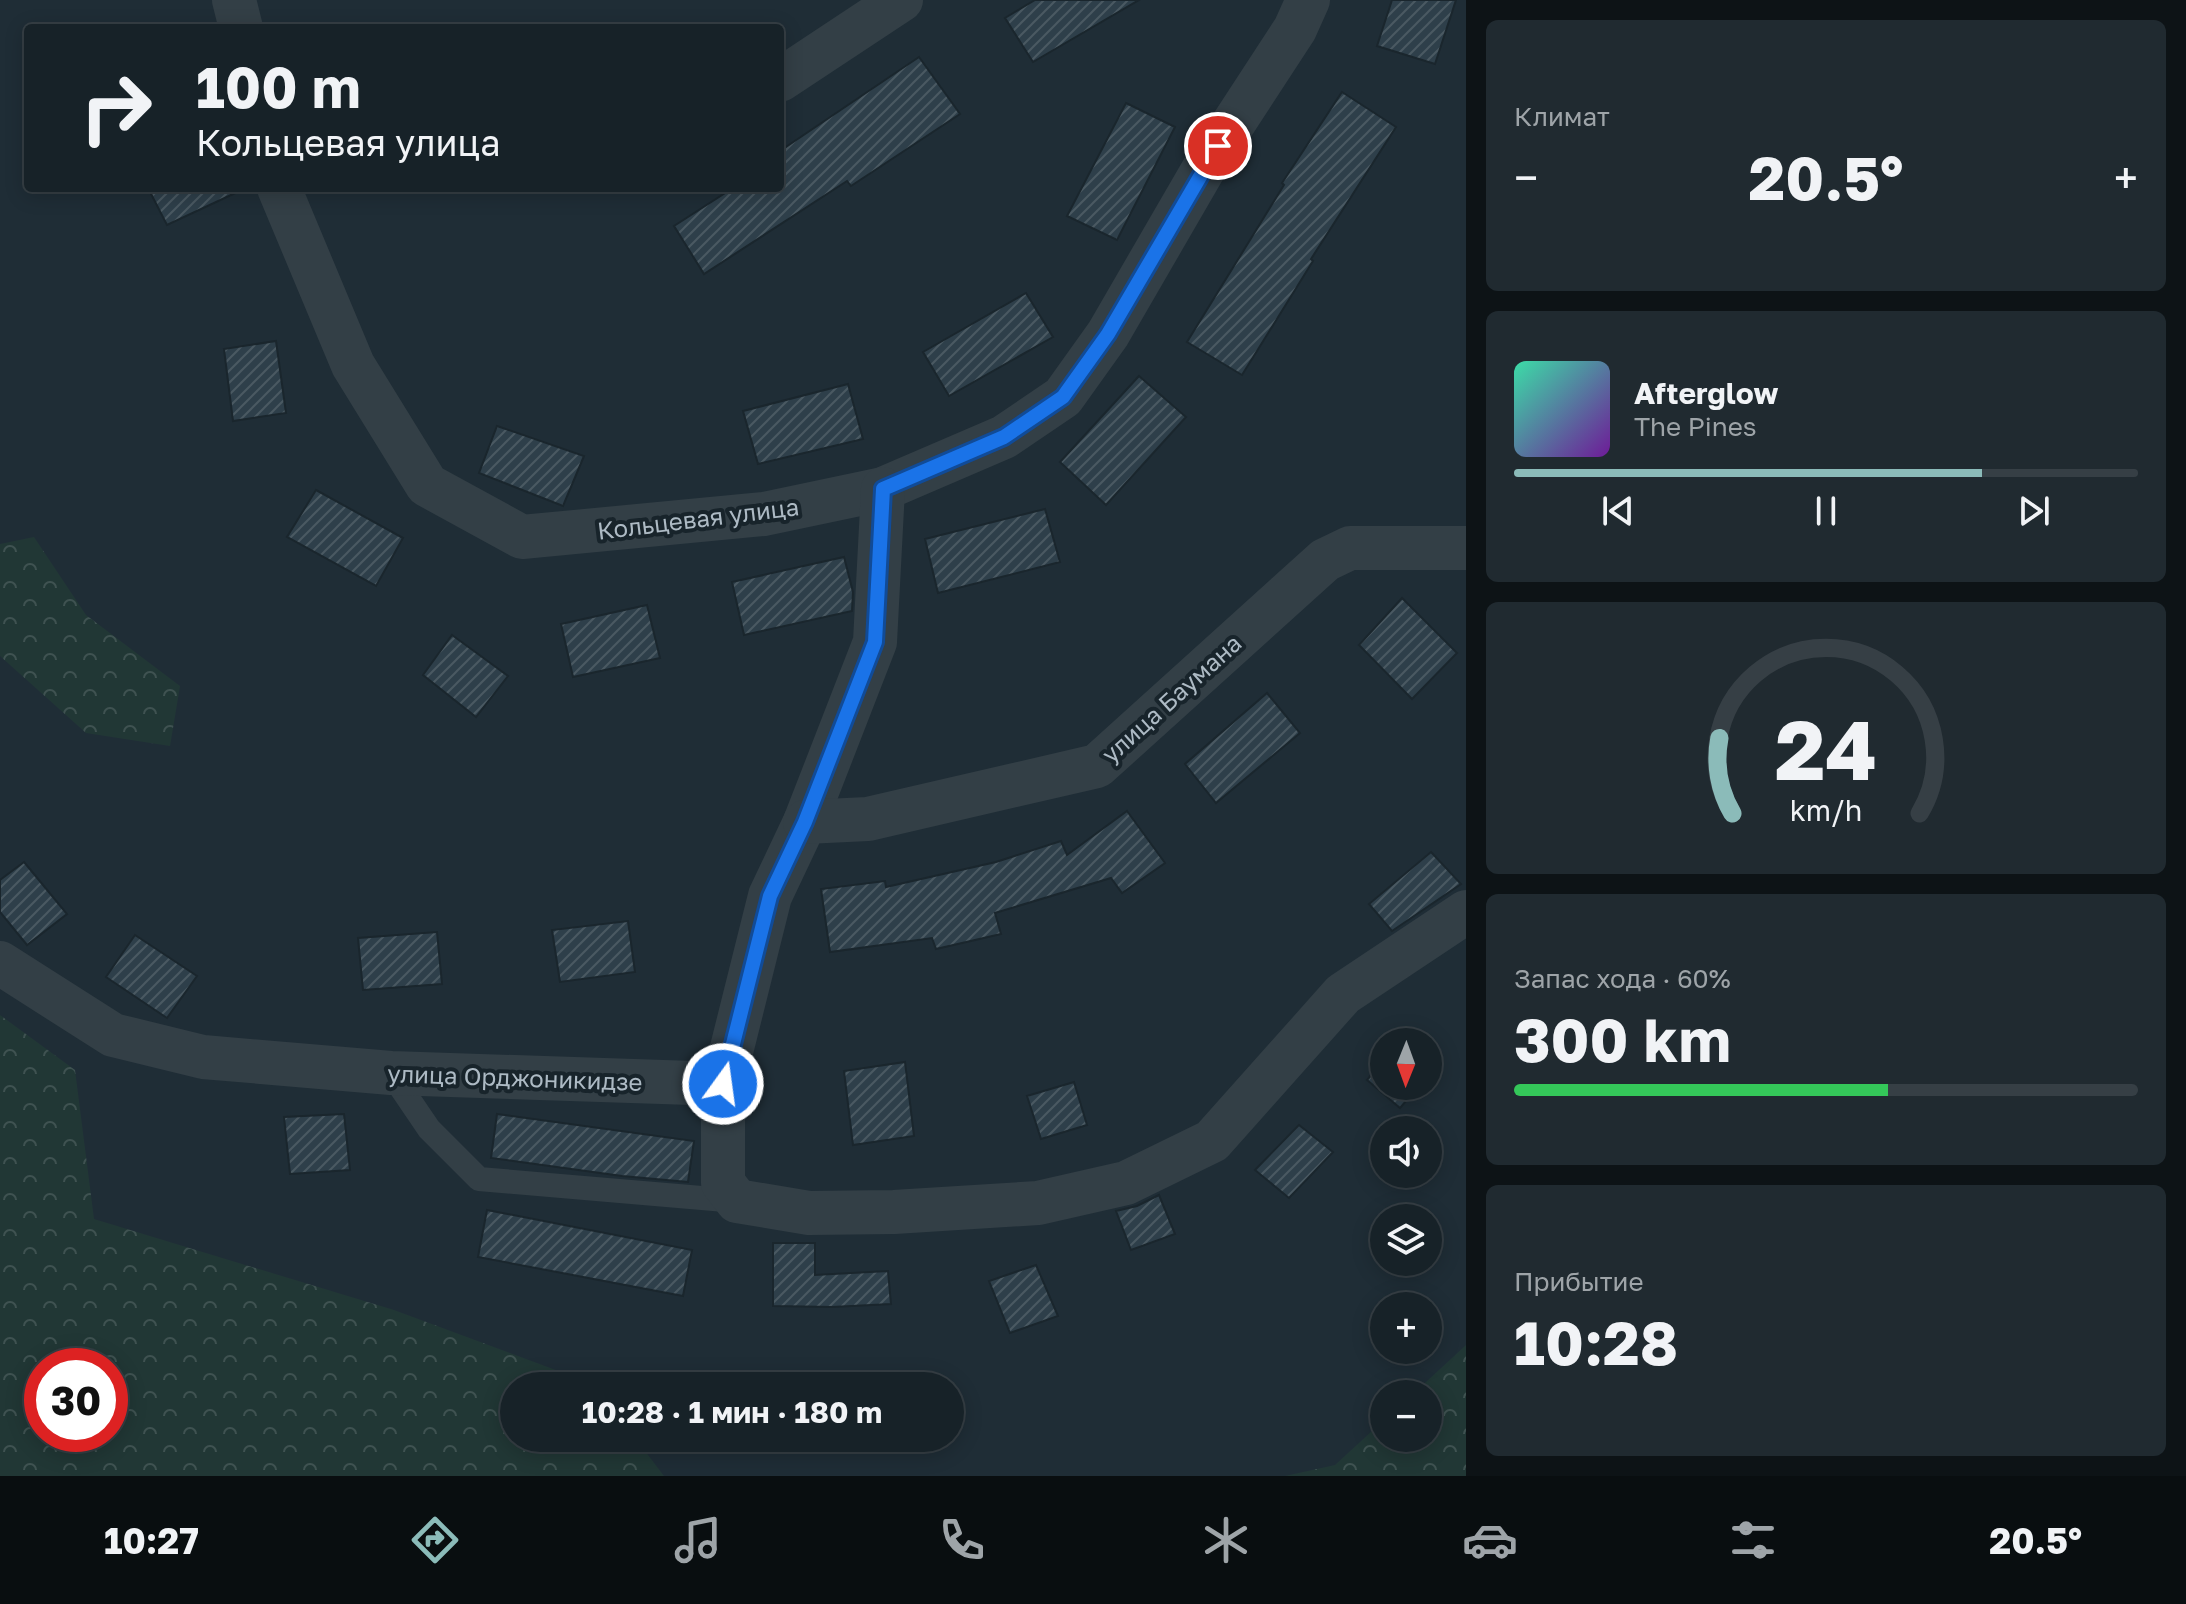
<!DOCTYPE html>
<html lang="ru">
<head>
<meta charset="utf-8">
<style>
  body { margin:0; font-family:"Golos Text",sans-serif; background:#202a30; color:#f1f3f6; height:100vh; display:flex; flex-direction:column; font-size:30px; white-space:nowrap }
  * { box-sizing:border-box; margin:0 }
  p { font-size:26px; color:#9ea4a8 }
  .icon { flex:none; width:44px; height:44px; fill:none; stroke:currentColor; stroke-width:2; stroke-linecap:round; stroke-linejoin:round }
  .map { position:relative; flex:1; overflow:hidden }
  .sheet { display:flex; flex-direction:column; gap:20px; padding:20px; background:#0d1316; width:720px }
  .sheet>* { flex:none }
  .top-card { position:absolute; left:24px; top:24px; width:760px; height:168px; border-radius:8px; box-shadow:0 4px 20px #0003,0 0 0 2px #363f45; background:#172228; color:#f1f3f6; overflow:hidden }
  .needle { width:52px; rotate:181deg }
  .buttons { position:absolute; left:1370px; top:1028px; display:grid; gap:16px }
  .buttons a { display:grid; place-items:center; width:72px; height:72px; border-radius:50%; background:#172228; box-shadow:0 4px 20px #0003,0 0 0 2px #363f45; font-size:40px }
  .speed { position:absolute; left:24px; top:1348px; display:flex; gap:16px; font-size:40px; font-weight:700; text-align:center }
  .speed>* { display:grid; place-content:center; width:104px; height:104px; border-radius:50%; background:#172228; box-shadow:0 4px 20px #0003,0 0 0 2px #363f45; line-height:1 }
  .speed .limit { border:12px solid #d22; background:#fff; color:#111 }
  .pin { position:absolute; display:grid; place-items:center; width:68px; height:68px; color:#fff; margin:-34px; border:4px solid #fff; border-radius:50%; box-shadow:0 2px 8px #0007 }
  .me { position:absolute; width:88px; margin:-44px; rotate:14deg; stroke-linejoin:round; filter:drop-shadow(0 0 6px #0008) }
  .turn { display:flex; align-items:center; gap:28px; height:168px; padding:0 40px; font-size:36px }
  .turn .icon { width:104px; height:104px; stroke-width:2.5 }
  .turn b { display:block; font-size:56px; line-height:68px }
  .big { font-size:60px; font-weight:700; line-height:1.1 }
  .sheet .card { flex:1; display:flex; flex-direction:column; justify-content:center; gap:12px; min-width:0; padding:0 28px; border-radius:12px; background:#202a30 }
  .sheet .dial { align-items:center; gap:0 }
  .dial svg { height:208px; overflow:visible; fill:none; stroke:#363f45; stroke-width:7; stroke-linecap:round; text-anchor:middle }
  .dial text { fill:#f1f3f6; stroke:none }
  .song { display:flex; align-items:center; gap:24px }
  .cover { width:96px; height:96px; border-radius:12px; background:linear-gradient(135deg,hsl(160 70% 55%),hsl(280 70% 35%)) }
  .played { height:8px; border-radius:4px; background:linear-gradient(90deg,#8bbbb9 75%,#363f45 75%) }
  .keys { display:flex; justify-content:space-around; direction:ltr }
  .heat { display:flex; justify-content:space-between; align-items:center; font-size:44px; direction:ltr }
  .charge { height:12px; border-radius:6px; background:linear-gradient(90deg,#34c759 60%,#363f45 0) }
  .trip { position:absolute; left:500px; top:1372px; width:464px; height:80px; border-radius:40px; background:#172228; box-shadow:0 4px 20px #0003,0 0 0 2px #363f45; font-weight:700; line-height:80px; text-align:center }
  .dock { display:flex; height:128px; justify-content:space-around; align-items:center; background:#090e10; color:#9ea4a8 }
  .dock .icon { width:56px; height:56px }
  .dock .on { color:#8bbbb9 }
  .dock b { font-size:36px; color:#f1f3f6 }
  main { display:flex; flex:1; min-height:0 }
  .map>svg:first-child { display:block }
</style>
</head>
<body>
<main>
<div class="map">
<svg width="1466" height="1476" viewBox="0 0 1466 1476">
  <defs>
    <pattern id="forest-crowns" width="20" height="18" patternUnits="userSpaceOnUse" patternTransform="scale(2)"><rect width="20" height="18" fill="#213735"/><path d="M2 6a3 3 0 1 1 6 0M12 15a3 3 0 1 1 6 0" fill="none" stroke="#3f5251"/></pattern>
    <pattern id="building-hatch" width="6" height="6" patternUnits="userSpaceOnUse" patternTransform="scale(2)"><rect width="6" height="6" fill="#2e3f4a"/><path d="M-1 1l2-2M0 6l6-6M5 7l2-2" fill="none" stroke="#4a5962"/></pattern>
  </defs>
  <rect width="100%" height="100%" fill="#1f2d36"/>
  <g fill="url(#forest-crowns)" fill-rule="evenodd">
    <polygon points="34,537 86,615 180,686 170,746 86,733 0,656 0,544"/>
    <path d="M0 1015 75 1070 94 1219 394 1310 596 1385 514 1386V1438H635L664 1476H0ZM42 1366H110V1434H42Z"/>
    <polygon points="1466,1345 1466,1476 1285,1476 1335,1465 1384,1420 1384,1438 1428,1438 1428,1394 1413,1394"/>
  </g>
  <g fill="url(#building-hatch)" stroke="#1a262d" stroke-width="2">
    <polygon points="1035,0 1139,0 1033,62 1005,18"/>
    <polygon points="1392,0 1456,0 1435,64 1377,46"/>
    <polygon points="919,57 960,114 851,186 847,181 704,274 674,226 733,188 780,188 780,151"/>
    <polygon points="1342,92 1396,127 1311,259 1313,261 1242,375 1187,342 1284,185 1282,183"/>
    <polygon points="1126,103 1175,127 1117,240 1067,216"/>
    <polygon points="148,188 246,188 167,225"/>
    <polygon points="1026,293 1053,337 949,396 923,352"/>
    <polygon points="276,341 286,413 233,421 224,349"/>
    <polygon points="1139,376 1186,417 1106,505 1060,462"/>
    <polygon points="848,384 863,439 758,464 743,411"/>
    <polygon points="497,426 584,456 563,506 479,473"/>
    <polygon points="316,490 403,538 376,586 287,537"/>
    <polygon points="1045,509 1060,562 938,593 925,539"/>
    <polygon points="844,557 853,592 852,611 744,635 732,582"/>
    <polygon points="1402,598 1457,653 1412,699 1359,645"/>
    <polygon points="647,605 660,658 573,677 561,624"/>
    <polygon points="452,635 508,676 476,717 423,675"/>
    <polygon points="1267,693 1300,733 1216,803 1185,764"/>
    <polygon points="1127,811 1165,863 1122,893 1111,878 995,913 1001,934 936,949 932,938 830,952 821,889 885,881 886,887 996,862 1061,841 1067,855"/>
    <polygon points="1431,852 1461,884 1392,931 1369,904"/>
    <polygon points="24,862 67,914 27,945 0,912 0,880"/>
    <polygon points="628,921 635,972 560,982 552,930"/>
    <polygon points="437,932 442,984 363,990 358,938"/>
    <polygon points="135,935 197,976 167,1018 106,977"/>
    <polygon points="1384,1060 1384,1086 1419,1086 1400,1108 1367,1080"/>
    <polygon points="905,1062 914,1136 853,1145 844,1071"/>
    <polygon points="1074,1082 1087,1125 1041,1139 1027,1096"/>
    <polygon points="344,1114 350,1170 290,1174 284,1117"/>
    <polygon points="497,1114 694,1141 688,1182 622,1176 491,1158"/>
    <polygon points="1299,1125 1333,1152 1289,1198 1255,1170"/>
    <polygon points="1159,1195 1175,1234 1131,1250 1116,1211 1137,1206"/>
    <polygon points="487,1210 692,1250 683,1296 478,1257"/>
    <polygon points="773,1243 815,1243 815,1275 888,1271 891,1304 832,1307 773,1306"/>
    <polygon points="1036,1265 1058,1316 1010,1333 989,1281"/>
  </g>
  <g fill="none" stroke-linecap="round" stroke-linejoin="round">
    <polyline stroke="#333f46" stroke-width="24" points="391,1073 429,1129 479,1179 737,1201"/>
    <g stroke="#333f46" stroke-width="44">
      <polyline points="234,0 241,28"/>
      <polyline points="780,80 901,0"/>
      <polyline points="279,188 353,365 427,485 522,537 764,514 883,489 1004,437 1063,397 1108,334 1203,170 1295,29 1308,0"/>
      <polyline points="883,489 875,642 805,822 770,896 723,1084 723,1183 737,1201 809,1213 894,1212 1038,1203 1126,1183 1212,1141 1343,994 1466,912"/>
      <polyline points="805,822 868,819 1097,766 1325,560 1350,548 1466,548"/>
      <polyline points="0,963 113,1035 203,1057 391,1073 723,1084"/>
    </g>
  </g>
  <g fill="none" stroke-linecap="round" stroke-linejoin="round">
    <defs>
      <polyline id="route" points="723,1084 770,896 805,822 875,642 883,489 1004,437 1063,397 1108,334 1218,146"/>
    </defs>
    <use href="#route" stroke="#114b97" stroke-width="20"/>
    <use href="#route" stroke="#1a73e8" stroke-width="14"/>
  </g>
  <g text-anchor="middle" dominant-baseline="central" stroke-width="8" stroke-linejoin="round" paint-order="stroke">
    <g font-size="24" fill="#adbac4" stroke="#18242b">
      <text transform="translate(698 518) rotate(-7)">Кольцевая улица</text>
      <text transform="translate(1171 698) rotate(-42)">улица Баумана</text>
      <text transform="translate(515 1077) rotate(2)">улица Орджоникидзе</text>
    </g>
  </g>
</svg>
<div class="buttons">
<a><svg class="needle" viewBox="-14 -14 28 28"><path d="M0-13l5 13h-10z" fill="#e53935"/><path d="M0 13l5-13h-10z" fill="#9ea4a8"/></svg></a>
<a><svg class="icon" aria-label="sound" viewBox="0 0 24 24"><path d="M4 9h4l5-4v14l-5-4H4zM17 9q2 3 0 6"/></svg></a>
<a><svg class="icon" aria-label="layers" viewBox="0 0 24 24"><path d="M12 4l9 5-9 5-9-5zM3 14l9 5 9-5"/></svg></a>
<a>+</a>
<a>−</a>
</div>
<div class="speed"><div class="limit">30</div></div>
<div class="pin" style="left:1218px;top:146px;background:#d93025"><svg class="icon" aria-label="arrive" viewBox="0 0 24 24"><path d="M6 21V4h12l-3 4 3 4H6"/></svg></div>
<svg class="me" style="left:723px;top:1084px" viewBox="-20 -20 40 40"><circle r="17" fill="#1a73e8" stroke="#fff" stroke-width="3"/><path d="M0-11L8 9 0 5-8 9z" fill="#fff"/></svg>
<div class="trip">10:28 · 1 мин · 180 m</div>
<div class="top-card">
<div class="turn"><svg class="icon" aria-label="right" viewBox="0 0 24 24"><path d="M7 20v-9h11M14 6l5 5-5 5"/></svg><div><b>100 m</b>Кольцевая улица</div></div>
</div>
</div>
<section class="sheet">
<div class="card"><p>Климат</p>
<div class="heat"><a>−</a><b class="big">20.5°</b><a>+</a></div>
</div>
<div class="card">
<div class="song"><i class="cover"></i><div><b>Afterglow</b><p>The Pines</p></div></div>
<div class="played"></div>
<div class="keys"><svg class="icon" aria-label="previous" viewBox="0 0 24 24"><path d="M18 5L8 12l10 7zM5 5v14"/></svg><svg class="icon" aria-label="pause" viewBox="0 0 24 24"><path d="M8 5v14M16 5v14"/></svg><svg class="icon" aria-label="next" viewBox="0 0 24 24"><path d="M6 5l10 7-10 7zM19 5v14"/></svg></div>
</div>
<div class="card dial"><svg viewBox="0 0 100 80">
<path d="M14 69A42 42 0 1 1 86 69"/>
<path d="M14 69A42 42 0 0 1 9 40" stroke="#8bbbb9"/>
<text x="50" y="56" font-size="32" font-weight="700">24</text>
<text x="50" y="72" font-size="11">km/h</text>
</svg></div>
<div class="card"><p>Запас хода · 60%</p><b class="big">300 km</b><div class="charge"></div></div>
<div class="card"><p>Прибытие</p><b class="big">10:28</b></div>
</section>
</main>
<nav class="dock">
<b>10:27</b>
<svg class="icon on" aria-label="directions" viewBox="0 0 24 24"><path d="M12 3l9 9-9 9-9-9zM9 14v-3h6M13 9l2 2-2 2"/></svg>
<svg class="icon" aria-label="music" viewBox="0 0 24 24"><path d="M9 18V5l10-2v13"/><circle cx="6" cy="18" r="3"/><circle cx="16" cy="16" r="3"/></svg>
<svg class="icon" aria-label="phone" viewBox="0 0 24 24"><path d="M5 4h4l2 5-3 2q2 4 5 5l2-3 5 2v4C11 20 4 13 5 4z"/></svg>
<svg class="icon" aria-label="climate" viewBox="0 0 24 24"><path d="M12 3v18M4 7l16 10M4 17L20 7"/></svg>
<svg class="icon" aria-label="car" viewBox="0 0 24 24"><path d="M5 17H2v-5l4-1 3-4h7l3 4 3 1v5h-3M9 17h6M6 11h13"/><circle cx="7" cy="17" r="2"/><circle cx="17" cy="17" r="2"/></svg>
<svg class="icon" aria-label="filters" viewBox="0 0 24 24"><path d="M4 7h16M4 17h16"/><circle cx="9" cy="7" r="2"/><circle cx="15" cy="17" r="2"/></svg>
<b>20.5°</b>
</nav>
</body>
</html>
